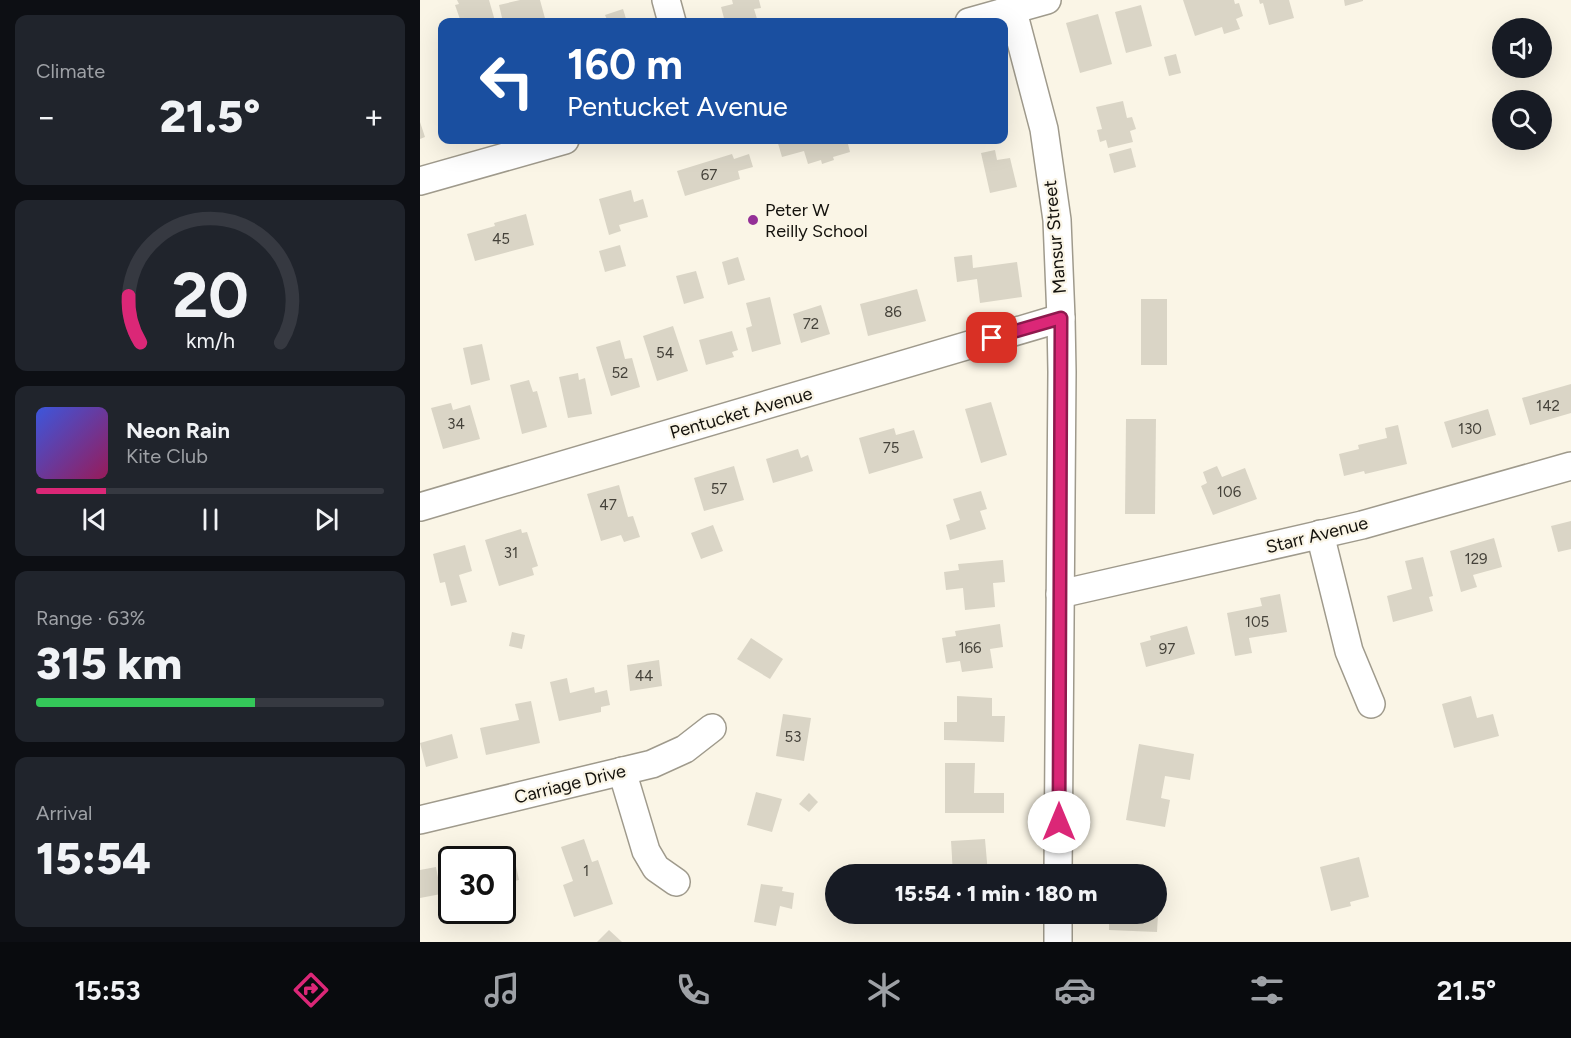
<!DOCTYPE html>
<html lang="en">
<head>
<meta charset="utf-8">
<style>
  body { margin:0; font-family:Figtree,sans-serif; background:#20242c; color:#f1f3f6; height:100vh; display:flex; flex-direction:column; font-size:22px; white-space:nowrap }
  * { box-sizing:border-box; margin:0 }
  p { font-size:20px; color:#9ea1a6 }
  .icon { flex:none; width:33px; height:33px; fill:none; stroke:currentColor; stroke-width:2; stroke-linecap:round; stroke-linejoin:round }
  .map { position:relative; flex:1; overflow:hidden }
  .side { display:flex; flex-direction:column; gap:15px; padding:15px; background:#0d0f14; width:420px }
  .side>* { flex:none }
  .top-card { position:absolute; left:18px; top:18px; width:570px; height:126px; border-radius:12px; box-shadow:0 6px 24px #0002; background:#1a4fa0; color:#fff; overflow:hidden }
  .buttons { position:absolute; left:1072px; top:18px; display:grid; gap:12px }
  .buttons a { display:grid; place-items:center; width:60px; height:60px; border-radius:50%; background:#171b24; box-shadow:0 6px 24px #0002; font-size:30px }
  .speed { position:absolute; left:18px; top:846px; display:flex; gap:12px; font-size:30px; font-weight:700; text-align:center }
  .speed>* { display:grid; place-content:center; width:78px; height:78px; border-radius:50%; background:#171b24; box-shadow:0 6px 24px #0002; line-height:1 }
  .speed .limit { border:3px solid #111; border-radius:9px; background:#fff; color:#111 }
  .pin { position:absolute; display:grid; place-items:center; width:51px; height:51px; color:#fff; margin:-26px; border-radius:12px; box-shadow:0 3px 9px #0006 }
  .me { position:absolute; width:66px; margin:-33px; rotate:0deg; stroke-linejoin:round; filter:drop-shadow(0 0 4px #0008) }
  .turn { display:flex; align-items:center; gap:21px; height:126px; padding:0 30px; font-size:27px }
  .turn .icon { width:78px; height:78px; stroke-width:2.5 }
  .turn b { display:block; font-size:42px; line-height:51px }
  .big { font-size:45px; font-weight:800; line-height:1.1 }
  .side .tile { flex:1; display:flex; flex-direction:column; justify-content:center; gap:9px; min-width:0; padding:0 21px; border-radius:12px; background:#20242c }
  .side .dial { align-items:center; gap:0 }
  .dial svg { height:156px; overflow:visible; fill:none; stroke:#363941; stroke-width:7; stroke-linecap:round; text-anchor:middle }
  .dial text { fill:#f1f3f6; stroke:none }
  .song { display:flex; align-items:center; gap:18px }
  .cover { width:72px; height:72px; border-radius:9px; background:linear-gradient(135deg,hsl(230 70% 55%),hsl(330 70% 35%)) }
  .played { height:6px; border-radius:3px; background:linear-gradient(90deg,#db2777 20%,#363941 20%) }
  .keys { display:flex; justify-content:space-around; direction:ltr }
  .heat { display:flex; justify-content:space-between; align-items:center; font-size:33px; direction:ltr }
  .charge { height:9px; border-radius:4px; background:linear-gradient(90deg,#34c759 63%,#363941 0) }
  .trip { position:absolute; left:405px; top:864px; width:342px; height:60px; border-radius:30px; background:#171b24; box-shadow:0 6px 24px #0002; font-weight:800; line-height:60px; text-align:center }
  .tabs { display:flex; height:96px; justify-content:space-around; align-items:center; background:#090b0e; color:#9ea1a6 }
  .tabs .icon { width:42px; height:42px }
  .tabs .selected { color:#db2777 }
  .tabs b { font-size:27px; color:#f1f3f6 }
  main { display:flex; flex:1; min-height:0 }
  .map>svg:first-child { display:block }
</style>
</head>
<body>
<main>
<section class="side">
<div class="tile"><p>Climate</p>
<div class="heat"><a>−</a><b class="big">21.5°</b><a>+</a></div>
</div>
<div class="tile dial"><svg viewBox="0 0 100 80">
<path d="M14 69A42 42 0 1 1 86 69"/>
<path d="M14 69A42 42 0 0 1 8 45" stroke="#db2777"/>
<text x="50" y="56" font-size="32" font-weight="700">20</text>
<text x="50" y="72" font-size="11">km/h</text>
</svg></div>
<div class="tile">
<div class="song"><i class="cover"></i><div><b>Neon Rain</b><p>Kite Club</p></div></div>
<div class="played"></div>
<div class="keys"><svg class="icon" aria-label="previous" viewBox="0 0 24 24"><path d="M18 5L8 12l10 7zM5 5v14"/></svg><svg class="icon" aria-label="pause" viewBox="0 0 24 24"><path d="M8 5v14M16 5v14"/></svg><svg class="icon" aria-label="next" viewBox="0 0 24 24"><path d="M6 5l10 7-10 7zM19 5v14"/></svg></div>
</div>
<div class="tile"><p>Range · 63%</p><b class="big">315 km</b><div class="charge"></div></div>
<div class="tile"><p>Arrival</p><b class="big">15:54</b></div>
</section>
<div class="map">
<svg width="1151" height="942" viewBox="0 0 1151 942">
  <rect width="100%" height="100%" fill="#faf5e6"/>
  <g fill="#dad5c6">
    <polygon points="37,0 69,0 75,21 70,22 41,22 35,5 39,4"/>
    <polygon points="100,0 120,0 126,22 83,22 79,5"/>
    <polygon points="312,0 339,0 341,8 334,9 338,22 305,22 301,7 313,4"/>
    <polygon points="763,0 814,0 815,4 819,3 823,16 816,19 820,29 804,34 802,27 775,36"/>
    <polygon points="839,0 869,0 874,18 849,25 843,3 840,4"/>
    <polygon points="924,0 943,0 943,1 925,6"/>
    <polygon points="721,5 732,46 706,53 695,12"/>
    <polygon points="203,9 207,22 188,22 185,15"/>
    <polygon points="678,14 692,64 660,73 646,23"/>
    <polygon points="756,54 761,73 749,76 744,57"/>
    <polygon points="703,101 707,118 712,117 716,129 710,131 713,142 688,148 686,140 680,142 677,130 682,129 676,107"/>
    <polygon points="0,122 5,137 0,139"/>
    <polygon points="357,140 427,140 430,152 413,157 414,160 402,164 401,160 388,164 384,151 362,157"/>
    <polygon points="711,148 716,167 694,173 689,154"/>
    <polygon points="575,150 577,160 590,158 597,187 570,193 561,153"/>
    <polygon points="312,154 314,159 329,154 333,167 318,171 320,179 265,196 257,171"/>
    <polygon points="211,190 214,202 223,199 228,217 199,225 201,231 189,235 179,199"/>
    <polygon points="106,214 114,245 55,261 47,234 75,226 74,223"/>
    <polygon points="200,245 206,266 185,272 179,251"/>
    <polygon points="552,255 553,268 597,262 602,297 560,303 557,279 537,282 534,257"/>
    <polygon points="318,257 325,280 308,285 302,262"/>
    <polygon points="276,271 284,298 264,304 256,276"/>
    <polygon points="497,289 506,321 448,336 440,304"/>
    <polygon points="350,297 361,344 332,352 326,328 332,326 326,303"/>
    <rect x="721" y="299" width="26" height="66"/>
    <polygon points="401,305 410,334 381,343 373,314"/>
    <polygon points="253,326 268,371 237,381 223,336"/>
    <polygon points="312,331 318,350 312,352 314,357 286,365 279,340"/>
    <polygon points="200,340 205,359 212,358 220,387 191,396 176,347"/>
    <polygon points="62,344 70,380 51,385 43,348"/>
    <polygon points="158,373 159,380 165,378 172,414 148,418 139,377"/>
    <polygon points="109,380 113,392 117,391 127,427 102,434 90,385"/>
    <polygon points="1151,384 1151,413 1110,425 1102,398"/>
    <polygon points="571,402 587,455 561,463 545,409"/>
    <polygon points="31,403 33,410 50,405 60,439 23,449 11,408"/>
    <polygon points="1068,409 1076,435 1032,448 1024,422"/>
    <polygon points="706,419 736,419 735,514 705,514"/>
    <polygon points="978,425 987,464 945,474 944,471 924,476 919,454 939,449 938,445 967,438 965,428"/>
    <polygon points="474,428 476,435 494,430 503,458 449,474 439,438"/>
    <polygon points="378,449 381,458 388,455 393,471 353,483 346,459"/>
    <polygon points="314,466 324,500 284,511 274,478"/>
    <polygon points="797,466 802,477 825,468 837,499 793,515 781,486 787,483 783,472"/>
    <polygon points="199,485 208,517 213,516 220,537 204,542 201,535 181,541 167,494"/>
    <polygon points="561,491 567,509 560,511 566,529 530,540 526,525 540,520 533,499"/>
    <polygon points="1151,521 1151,549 1138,552 1131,526"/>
    <polygon points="293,525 303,551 281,559 271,533"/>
    <polygon points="101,529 102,533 107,532 118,566 112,568 114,575 79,586 65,540"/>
    <polygon points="1074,538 1082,567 1053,575 1057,587 1041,592 1030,551"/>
    <polygon points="45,545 52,571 39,575 47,602 31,606 25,582 20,583 13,554"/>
    <polygon points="1003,557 1013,596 1009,597 1013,611 973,622 967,596 992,589 985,561"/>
    <polygon points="583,560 585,582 573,583 575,607 545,610 543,588 526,590 524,572 539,570 538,564"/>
    <polygon points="860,594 867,632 829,638 832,653 815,656 807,613 842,606 840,598"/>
    <polygon points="580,624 583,647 570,649 573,668 542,672 540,661 526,663 522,638 536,636 535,631"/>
    <polygon points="767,626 775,654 726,667 720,643 731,640 730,636"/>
    <polygon points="92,632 105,635 102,649 89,646"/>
    <polygon points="331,638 363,659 350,679 317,659"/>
    <polygon points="239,660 242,686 210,691 207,665"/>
    <polygon points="147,678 150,693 174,687 175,693 187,690 190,705 181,707 181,712 139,721 130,682"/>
    <polygon points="537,696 572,698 572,716 585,716 584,742 524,740 524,722 537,722"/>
    <polygon points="1051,696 1057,718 1073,714 1079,736 1034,748 1022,704"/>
    <polygon points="111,701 120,743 66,755 60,728 99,720 95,704"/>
    <polygon points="363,714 391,718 384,761 356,756"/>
    <polygon points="32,734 38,758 6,767 0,743"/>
    <polygon points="719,744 774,754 770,780 745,776 741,798 750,800 745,827 706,820"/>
    <polygon points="525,763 555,763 554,793 584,793 584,813 525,813"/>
    <polygon points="336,792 362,799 352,832 327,825"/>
    <polygon points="389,793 398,802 389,812 379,804"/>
    <polygon points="164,839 172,862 178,860 193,904 154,917 143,885 153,881 141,847"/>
    <polygon points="565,839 568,874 533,874 531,841"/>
    <polygon points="80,854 81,860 57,860 57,859"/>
    <polygon points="939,857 949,897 930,902 931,906 911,911 900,867"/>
    <polygon points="96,866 99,880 87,883 86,880 82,880 82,869"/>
    <polygon points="16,867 21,894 0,898 0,870"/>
    <polygon points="341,884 363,887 362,891 374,893 372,909 360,906 356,926 334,922"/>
    <polygon points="689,914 738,914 737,932 689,930"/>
    <polygon points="189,930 202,942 177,942"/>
  </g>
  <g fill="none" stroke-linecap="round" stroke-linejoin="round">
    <defs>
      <g id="minor">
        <polyline points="246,0 252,22"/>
        <polyline points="590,0 624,129 637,220 641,318 642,372 638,874"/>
        <polyline points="549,22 627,0"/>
        <polyline points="0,181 145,140"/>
        <polyline points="0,507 641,318"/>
        <polyline points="900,534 929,651 951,704"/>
        <polyline points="640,594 942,525 1151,466"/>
        <polyline points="202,771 226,851 236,868 256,882"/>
        <polyline points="0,820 232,764 265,749 292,728"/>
        <polyline points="638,942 638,914"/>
      </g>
    </defs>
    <use href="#minor" stroke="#9f9a8c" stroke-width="30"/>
    <use href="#minor" stroke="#fff" stroke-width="27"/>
  </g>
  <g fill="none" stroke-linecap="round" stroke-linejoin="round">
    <defs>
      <polyline id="route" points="572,338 641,318 639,822"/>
    </defs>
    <use href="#route" stroke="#8e194d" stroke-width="15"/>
    <use href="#route" stroke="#db2777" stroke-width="10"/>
  </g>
  <circle fill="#943097" stroke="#faf5e6" stroke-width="2" cx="333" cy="220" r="6"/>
  <g text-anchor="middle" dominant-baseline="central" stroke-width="4.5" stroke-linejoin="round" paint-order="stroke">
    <g font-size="15" fill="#45423a">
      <text x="289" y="175">67</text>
      <text x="81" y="239">45</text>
      <text x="473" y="312">86</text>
      <text x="391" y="324">72</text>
      <text x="245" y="353">54</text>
      <text x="200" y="373">52</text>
      <text x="1128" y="406">142</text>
      <text x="36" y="424">34</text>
      <text x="1050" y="429">130</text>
      <text x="471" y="448">75</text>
      <text x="299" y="489">57</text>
      <text x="809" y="492">106</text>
      <text x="188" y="505">47</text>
      <text x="91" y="553">31</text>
      <text x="1056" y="559">129</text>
      <text x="837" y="622">105</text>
      <text x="550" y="648">166</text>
      <text x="747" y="649">97</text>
      <text x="224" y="676">44</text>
      <text x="373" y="737">53</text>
      <text x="166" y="871">1</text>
    </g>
    <g font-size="18" fill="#13110c" stroke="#faf5e6" text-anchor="start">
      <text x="345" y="210">Peter W<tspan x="345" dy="21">Reilly School</tspan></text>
    </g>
    <g font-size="18" fill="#13110c" stroke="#faf5e6">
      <text transform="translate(635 237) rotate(-95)">Mansur Street</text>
      <text transform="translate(321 413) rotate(-16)">Pentucket Avenue</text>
      <text transform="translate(897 535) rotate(-14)">Starr Avenue</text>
      <text transform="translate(150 784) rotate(-14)">Carriage Drive</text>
    </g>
  </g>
</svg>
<div class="buttons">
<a><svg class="icon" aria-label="sound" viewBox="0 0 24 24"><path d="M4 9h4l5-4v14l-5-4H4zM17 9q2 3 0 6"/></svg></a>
<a><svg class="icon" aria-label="search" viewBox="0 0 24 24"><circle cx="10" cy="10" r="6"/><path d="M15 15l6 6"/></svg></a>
</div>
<div class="speed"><div class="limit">30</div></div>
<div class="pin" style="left:572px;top:338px;background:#d93025"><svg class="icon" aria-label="arrive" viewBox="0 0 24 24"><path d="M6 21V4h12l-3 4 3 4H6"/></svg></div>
<svg class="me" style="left:639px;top:822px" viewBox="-20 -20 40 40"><circle r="19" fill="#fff"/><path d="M0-13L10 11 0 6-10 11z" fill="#db2777"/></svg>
<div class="trip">15:54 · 1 min · 180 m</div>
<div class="top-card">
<div class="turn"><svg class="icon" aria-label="left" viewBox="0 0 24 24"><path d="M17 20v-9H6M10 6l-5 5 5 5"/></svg><div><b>160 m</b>Pentucket Avenue</div></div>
</div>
</div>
</main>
<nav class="tabs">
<b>15:53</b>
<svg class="icon selected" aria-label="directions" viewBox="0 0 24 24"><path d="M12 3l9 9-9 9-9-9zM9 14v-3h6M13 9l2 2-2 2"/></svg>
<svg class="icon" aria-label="music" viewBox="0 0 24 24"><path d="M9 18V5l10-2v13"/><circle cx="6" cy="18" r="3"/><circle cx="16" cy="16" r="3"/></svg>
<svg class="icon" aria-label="phone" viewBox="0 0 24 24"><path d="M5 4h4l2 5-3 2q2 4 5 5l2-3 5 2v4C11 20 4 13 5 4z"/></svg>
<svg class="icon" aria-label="climate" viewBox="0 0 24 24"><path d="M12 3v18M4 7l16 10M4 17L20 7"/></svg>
<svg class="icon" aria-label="car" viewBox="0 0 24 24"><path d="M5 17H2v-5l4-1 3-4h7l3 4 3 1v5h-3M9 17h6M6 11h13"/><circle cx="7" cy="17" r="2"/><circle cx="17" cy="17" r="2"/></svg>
<svg class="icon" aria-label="filters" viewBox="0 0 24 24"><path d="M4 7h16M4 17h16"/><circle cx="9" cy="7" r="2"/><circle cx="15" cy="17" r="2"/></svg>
<b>21.5°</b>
</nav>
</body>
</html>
